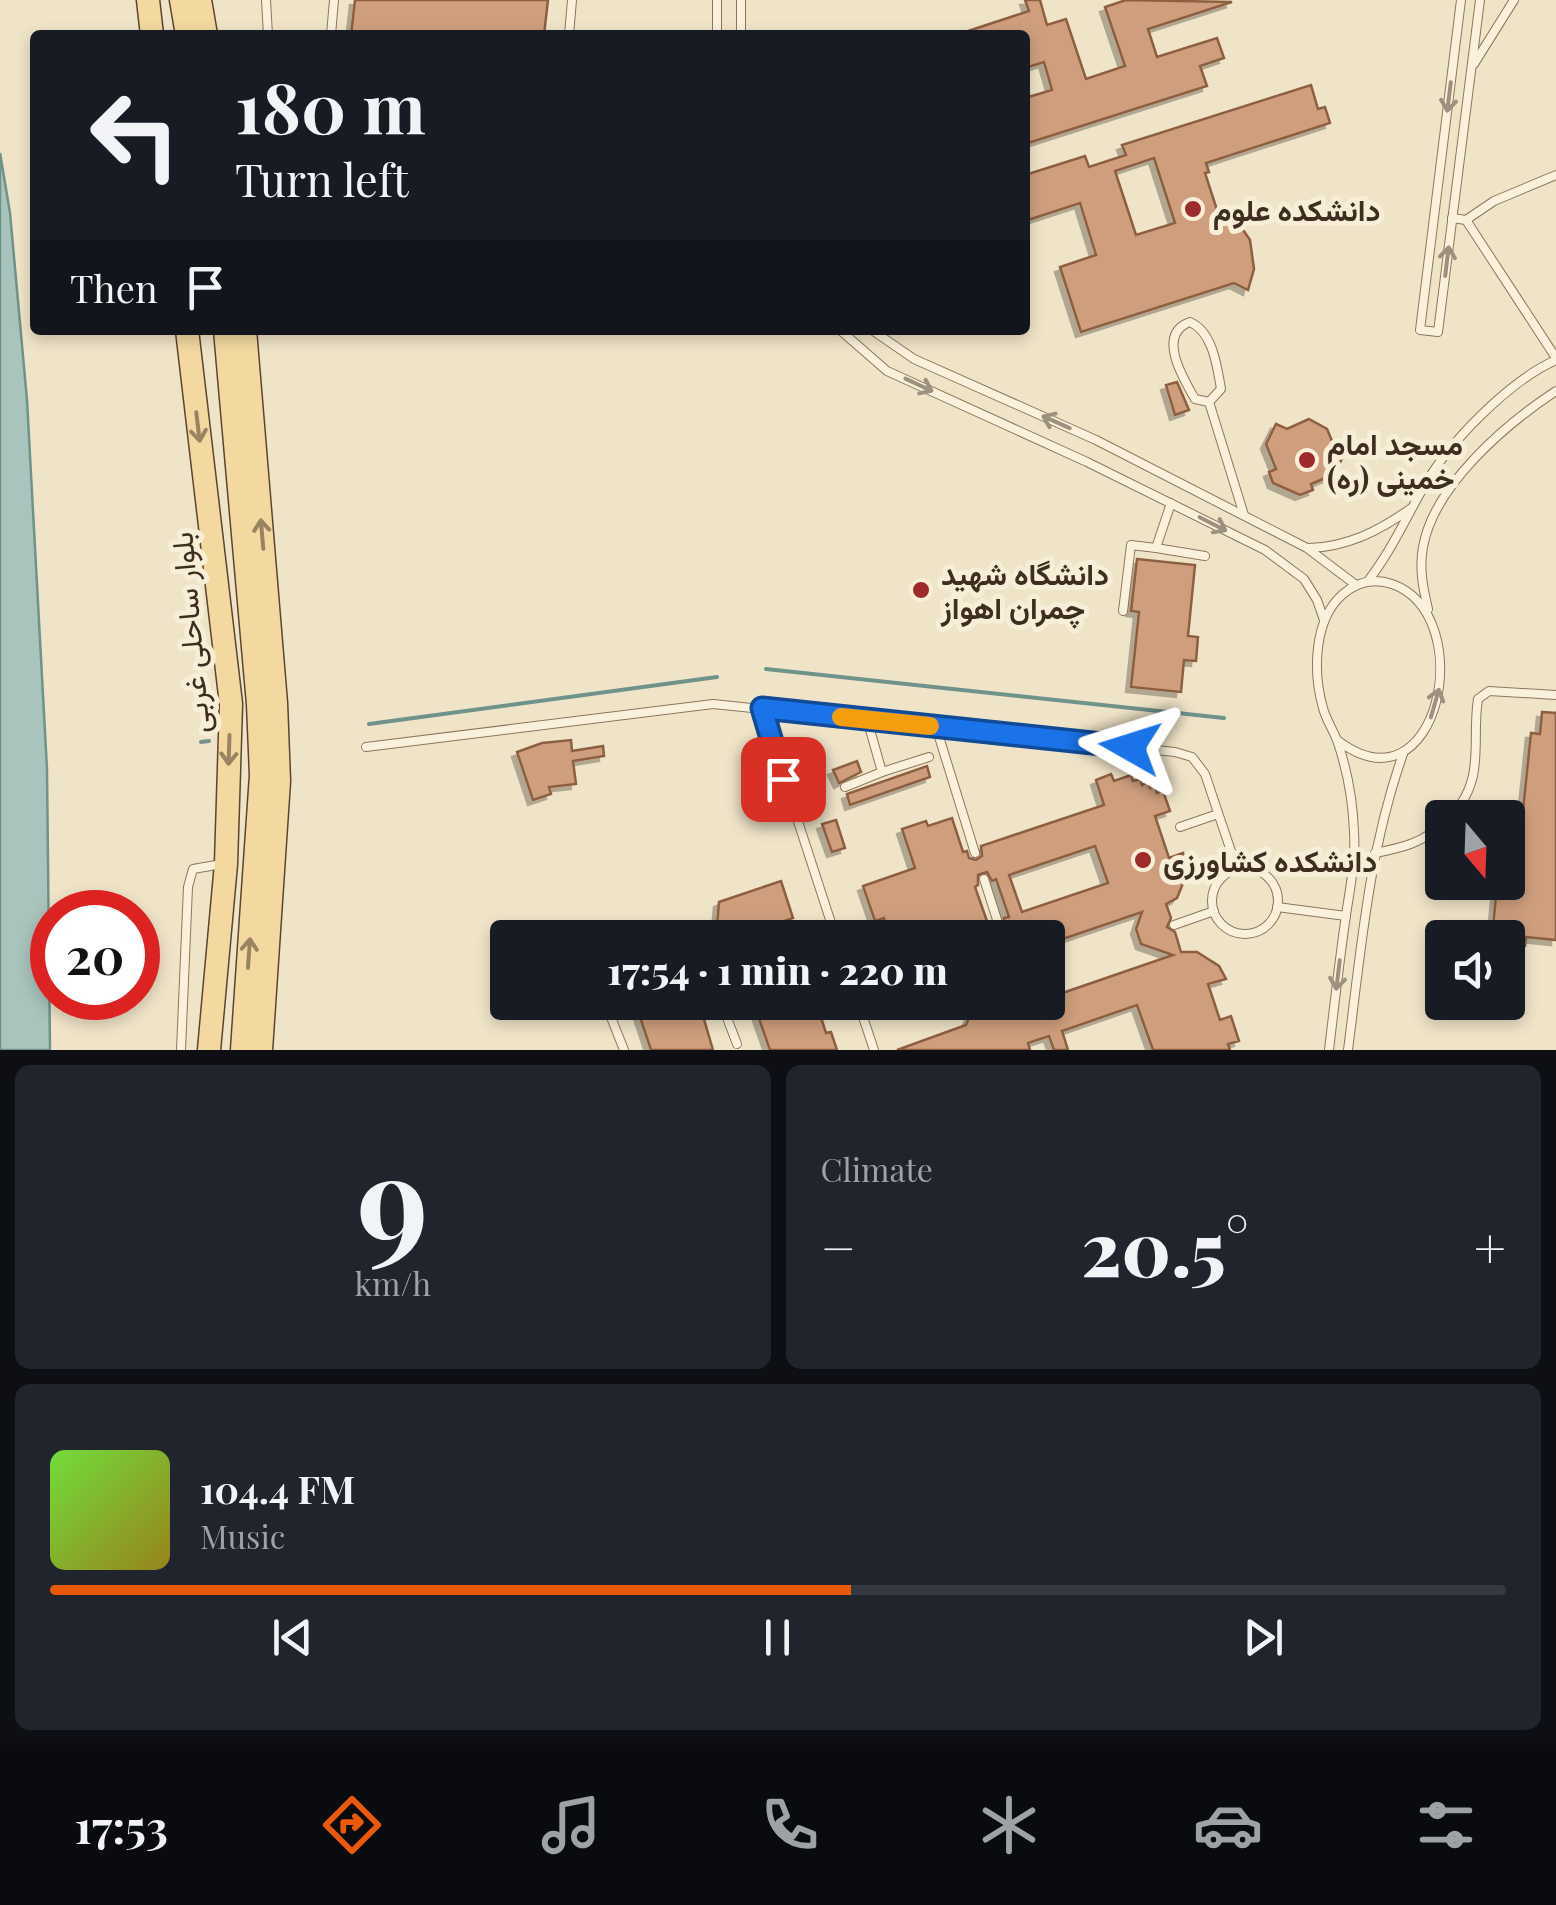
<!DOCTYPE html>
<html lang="en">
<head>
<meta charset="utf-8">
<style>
  body { margin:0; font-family:"Playfair Display",Vazirmatn,serif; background:#20242c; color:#f1f3f6; height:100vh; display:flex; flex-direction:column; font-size:38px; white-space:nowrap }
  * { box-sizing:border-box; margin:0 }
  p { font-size:32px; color:#9ea1a6 }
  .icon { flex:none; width:55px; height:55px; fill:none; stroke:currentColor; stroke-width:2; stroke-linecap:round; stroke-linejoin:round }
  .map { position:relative; height:1050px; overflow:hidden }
  .sheet { display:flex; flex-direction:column; gap:15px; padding:15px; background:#0d0f14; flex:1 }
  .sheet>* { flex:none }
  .guide { position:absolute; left:30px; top:30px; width:1000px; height:305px; border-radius:10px; box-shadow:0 5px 15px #0003; background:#171b24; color:#f1f3f6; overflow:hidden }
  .needle { width:65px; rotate:161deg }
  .tools { position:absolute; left:1425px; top:800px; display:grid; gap:20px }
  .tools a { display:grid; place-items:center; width:100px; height:100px; border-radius:10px; background:#171b24; box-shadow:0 5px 15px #0003; font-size:50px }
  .speed { position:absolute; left:30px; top:890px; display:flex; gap:20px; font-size:50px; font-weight:700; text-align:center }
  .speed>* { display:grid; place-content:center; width:130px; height:130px; border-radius:50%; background:#171b24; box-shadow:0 5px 15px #0003; line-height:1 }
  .speed .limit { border:15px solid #d22; background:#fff; color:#111 }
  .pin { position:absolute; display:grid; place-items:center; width:85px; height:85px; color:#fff; margin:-42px; border-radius:20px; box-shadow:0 5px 15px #0006 }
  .me { position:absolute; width:110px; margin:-55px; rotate:276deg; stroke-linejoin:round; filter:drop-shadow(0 0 8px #0008) }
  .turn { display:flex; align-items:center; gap:35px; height:210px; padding:0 40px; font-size:45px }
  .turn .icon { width:130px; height:130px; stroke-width:2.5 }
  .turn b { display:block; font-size:70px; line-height:85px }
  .then { display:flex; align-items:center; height:95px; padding:0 40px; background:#0003; gap:20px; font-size:38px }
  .big { font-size:75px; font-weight:800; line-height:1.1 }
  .sheet .tile { flex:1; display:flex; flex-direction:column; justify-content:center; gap:15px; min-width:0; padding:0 35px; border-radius:15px; background:#20242c }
  .sheet .dial { align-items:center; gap:0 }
  .dial b { font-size:130px; line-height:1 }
  .song { display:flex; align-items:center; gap:30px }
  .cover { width:120px; height:120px; border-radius:15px; background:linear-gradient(135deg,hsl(100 70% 55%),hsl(50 70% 35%)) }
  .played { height:10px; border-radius:5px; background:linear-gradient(90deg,#ea580c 55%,#363941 55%) }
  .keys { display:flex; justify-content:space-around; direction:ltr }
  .heat { display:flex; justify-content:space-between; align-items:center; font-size:55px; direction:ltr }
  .sheet .tiles { flex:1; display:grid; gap:15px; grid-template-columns:1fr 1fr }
  .tile:last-child { grid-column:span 2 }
  .trip { position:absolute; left:490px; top:920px; width:575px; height:100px; border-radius:10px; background:#171b24; box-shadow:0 5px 15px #0003; font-weight:800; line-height:100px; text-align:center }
  .menu { display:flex; height:160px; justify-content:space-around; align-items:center; background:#090b0e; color:#9ea1a6 }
  .menu .icon { width:70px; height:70px }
  .menu .on { color:#ea580c }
  .menu b { font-size:45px; color:#f1f3f6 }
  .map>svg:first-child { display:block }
</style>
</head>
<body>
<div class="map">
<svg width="1556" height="1050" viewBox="0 0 1556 1050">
  <defs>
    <filter id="shadow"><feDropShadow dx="-5" dy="5" stdDeviation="0" flood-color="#0004"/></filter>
  </defs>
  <rect width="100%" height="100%" fill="#f0e4c8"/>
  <polygon fill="#a9c4bc" stroke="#6f938a" stroke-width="2.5" points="0,153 10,213 27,400 47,769 50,1050 0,1050"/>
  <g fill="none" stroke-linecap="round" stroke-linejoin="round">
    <g stroke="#6f938a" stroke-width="4">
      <polyline points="766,669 1224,718"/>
      <polyline points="369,724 717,677"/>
      <polyline points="201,742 209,741"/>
    </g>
  </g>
  <g fill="#cf9f7d" stroke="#8d5f41" stroke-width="2.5" fill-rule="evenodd" filter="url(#shadow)">
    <polygon points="355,0 548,0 544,35 351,35"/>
    <polygon points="1025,0 1040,0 1047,25 1066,19 1086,79 1125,66 1105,7 1126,0 1232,2 1148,29 1157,57 1217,38 1224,58 1200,66 1207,86 1025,144 1025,98 1052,90 1044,62 1025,68 1025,35 962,33 1029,11"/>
    <path d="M1311 85 1318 109 1325 107 1330 123 1206 163 1209 172 1205 173 1217 210 1224 208 1235 218 1250 240 1254 269 1248 290 1234 283 1081 332 1060 267 1096 255 1080 203 1025 221V175L1085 156 1089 167 1126 155 1122 145ZM1154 158 1175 223 1136 235 1115 171Z"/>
    <polygon points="1177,382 1189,410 1175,415 1166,385"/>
    <polygon points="1309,419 1327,429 1335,448 1345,452 1335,474 1311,484 1313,490 1300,495 1273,483 1269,472 1276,469 1266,444 1276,424 1287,429"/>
    <polygon points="1137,559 1195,565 1188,636 1198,637 1196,661 1184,660 1181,692 1131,687 1139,612 1131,611"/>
    <polygon points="1542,712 1556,713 1556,940 1526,937 1525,946 1508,945 1508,938 1492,938 1496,896 1513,894 1519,833 1508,832 1508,817 1511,809 1523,810 1531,733 1540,734"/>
    <polygon points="571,740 572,751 603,746 604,756 573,761 576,784 549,787 551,794 533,800 517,752 542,743"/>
    <polygon points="857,761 861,772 839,783 833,770"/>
    <polygon points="927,766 930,777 850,805 847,794"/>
    <path d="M1111 774 1114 781 1131 775 1133 781 1140 779 1142 785 1148 782 1150 788 1155 786 1157 793 1163 791 1170 811 1155 816 1169 858 1183 853 1186 876 1177 898 1166 904 1171 918 1167 927 1175 932 1181 952H1197L1219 966 1226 979 1208 984 1220 1020 1231 1016 1239 1041 1228 1044 1230 1050H1153L1137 1005 1062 1031 1068 1050H1054L1049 1036 1028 1043 1030 1050H897L966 1025 971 1013 1003 1002 1017 1013 1036 1006 1035 1002H1048V998L1173 955 1141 944 1136 929 1142 912 1048 944V938H891L884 918 875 921 863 886 915 868 902 829 926 821 928 826 952 818 963 852 967 851 969 858 976 860 982 856 981 846 1104 805 1096 780ZM1095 846 1108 883 1022 912 1009 875ZM987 872 992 881 996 879 1009 917 1004 918 1006 929 1000 933 988 924 975 887 978 885V875Z"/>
    <polygon points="836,820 845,848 832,852 822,824"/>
    <polygon points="781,881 793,918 736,938 721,938 717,926 719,902"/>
    <polygon points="635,1002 699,1002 713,1050 651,1050"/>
    <polygon points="788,1002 816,1002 826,1033 831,1032 837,1050 770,1050 757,1013"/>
  </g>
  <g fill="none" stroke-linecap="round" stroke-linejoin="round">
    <defs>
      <g id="lane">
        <polyline points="266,0 268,35"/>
        <polyline points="1461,0 1420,330 1438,332 1480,0"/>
        <polyline points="331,35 334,0"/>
        <polyline points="569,35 572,0"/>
        <polyline points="717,35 717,0"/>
        <polyline points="741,35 741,0"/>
        <polyline points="1474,64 1514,0"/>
        <polyline points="1452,218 1466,220 1556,358"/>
        <polyline points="1466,220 1494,201 1556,175"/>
        <path d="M1190 322C1213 332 1217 366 1221 389L1209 402 1195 399C1183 378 1156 334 1190 322Z"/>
        <polyline points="840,330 887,371 1087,462 1265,550 1304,579 1317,600 1324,620"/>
        <polyline points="872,330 914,359 1096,440 1307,548 1356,585"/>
        <polyline points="1209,402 1244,515"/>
        <polyline points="1171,503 1156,548 1205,556"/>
        <path d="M1309 548C1347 547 1379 531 1410 509"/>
        <path d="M1368 581C1391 551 1405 520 1423 488 1448 443 1509 381 1556 360"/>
        <path d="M1428 609C1423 588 1419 568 1423 547 1434 485 1506 424 1556 391"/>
        <polyline points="1123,611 1131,545 1156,548"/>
        <polyline points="761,708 836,938"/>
        <polyline points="936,727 975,853"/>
        <polyline points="366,747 713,704 1175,752 1192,757 1205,774 1237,869"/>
        <polyline points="882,772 929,757"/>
        <polyline points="845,787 882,772 867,719"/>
        <path d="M1449 818C1487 781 1471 743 1478 699L1489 691 1556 695"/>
        <polyline points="1180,827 1218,814"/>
        <path d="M1375 853C1401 848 1423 843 1442 824"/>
        <circle cx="1245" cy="901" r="33"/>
        <polyline points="984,879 999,926"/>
        <polyline points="1277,907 1346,916"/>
        <polyline points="1174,925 1214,911"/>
        <polyline points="605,1002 624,1050"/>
        <polyline points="721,1002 737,1044"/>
        <polyline points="858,1002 874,1050"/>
        <polyline points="181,1050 188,887 193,869 222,864"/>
        <path d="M1329 1050C1334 1007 1339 965 1345 922 1349 893 1356 862 1354 832 1353 803 1347 770 1338 743 1334 731 1326 720 1323 708 1313 673 1313 620 1343 594 1357 582 1374 578 1392 584 1480 615 1439 818 1337 740"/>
        <path d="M1348 1050C1361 949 1369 850 1403 754"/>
      </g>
      <g id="primary">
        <polyline points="148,0 152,35"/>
        <polyline points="181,0 187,35"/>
        <polyline points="200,0 206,35"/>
        <polyline points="187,330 231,704 226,864 209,1050"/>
        <polyline points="225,330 258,704 261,775 242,1050"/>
        <polyline points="245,330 276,703 279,781 261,1050"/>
      </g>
    </defs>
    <use href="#lane" stroke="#8d765c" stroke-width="10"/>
    <use href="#primary" stroke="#5b4430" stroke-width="25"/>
    <use href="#lane" stroke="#faf1dc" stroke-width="8"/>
    <use href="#primary" stroke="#f3d9a0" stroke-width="22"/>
  </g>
  <defs><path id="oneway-shaft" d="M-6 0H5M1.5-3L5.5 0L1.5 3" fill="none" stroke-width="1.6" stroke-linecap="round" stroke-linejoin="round" transform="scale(2.5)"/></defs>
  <g stroke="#9c907e">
    <use href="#oneway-shaft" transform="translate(1449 97) rotate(97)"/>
    <use href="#oneway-shaft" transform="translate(1447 261) rotate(-83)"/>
    <use href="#oneway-shaft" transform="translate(919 385) rotate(25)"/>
    <use href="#oneway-shaft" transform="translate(1056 422) rotate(-156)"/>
    <use href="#oneway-shaft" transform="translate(1213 524) rotate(27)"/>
    <use href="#oneway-shaft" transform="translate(1435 703) rotate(-74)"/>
    <use href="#oneway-shaft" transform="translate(1338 975) rotate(97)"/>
  </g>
  <g stroke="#988460">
    <use href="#oneway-shaft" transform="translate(198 427) rotate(83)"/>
    <use href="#oneway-shaft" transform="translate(262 534) rotate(-95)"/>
    <use href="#oneway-shaft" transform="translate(229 750) rotate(92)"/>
    <use href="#oneway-shaft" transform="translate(249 953) rotate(-86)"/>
  </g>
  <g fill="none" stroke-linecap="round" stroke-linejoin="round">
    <defs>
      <polyline id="route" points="783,779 762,708 1130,747"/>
    </defs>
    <use href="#route" stroke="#114b97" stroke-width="25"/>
    <use href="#route" stroke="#1a73e8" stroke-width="18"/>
    <polyline stroke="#f59e0b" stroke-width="18" points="841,717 930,726"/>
  </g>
  <g fill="#9e2a2b" stroke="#f7eed8" stroke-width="4">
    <circle cx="1193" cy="209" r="10"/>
    <circle cx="1307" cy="460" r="10"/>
    <circle cx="921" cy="590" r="10"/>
    <circle cx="1143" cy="860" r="10"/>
  </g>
  <g text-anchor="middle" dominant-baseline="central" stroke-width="10" stroke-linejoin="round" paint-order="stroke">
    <g font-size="30" font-weight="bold" fill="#3d2e20" stroke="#f7eed8" text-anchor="start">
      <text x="1213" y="209">دانشکده علوم</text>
      <text x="1327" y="443">مسجد امام<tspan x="1327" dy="34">خمینی (ره)</tspan></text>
      <text x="941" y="573">دانشگاه شهید<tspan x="941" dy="34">چمران اهواز</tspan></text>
      <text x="1163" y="860">دانشکده کشاورزی</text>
    </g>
    <g font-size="30" fill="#3d2e20" stroke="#f7eed8">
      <text transform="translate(189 633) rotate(-95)">بلوار ساحلی غربی</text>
    </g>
  </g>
</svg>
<div class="tools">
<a><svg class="needle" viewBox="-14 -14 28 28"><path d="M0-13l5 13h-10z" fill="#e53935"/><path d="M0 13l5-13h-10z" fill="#9ea1a6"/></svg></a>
<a><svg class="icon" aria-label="sound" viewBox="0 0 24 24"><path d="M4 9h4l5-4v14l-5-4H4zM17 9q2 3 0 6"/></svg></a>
</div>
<div class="speed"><div class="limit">20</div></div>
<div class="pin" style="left:783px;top:779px;background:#d93025"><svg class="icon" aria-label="arrive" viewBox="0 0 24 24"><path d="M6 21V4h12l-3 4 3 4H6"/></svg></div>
<svg class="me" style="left:1130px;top:747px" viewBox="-20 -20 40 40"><path d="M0-17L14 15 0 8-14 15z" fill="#1a73e8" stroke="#fff" stroke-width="4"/></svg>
<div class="trip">17:54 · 1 min · 220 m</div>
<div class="guide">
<div class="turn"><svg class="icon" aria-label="left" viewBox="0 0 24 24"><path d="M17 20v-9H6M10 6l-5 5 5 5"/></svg><div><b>180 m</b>Turn left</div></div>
<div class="then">Then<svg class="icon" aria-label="arrive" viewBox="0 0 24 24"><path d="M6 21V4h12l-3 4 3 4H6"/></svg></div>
</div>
</div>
<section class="sheet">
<div class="tiles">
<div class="tile dial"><b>9</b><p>km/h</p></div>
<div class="tile"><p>Climate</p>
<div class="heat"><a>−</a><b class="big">20.5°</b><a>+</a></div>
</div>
<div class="tile">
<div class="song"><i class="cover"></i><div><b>104.4 FM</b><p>Music</p></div></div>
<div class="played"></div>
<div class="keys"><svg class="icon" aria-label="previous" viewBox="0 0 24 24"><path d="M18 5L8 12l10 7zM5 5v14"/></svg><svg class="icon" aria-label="pause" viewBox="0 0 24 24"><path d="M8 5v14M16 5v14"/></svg><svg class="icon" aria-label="next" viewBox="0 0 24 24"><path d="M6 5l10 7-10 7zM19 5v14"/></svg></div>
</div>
</div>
</section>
<nav class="menu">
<b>17:53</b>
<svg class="icon on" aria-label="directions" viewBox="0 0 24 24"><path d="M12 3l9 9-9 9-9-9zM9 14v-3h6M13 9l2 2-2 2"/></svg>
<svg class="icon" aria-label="music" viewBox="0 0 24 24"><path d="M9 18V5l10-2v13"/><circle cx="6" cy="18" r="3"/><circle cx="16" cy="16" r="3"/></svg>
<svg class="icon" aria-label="phone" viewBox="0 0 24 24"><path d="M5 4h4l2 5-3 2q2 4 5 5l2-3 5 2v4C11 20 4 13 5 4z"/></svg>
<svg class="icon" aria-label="climate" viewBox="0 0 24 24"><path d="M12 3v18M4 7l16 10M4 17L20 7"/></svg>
<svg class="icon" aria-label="car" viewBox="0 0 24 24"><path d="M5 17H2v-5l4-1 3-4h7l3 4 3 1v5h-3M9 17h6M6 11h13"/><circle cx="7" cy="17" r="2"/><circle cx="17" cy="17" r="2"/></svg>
<svg class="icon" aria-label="filters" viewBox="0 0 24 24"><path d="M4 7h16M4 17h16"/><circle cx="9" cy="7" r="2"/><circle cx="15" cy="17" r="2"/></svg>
</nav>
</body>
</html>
